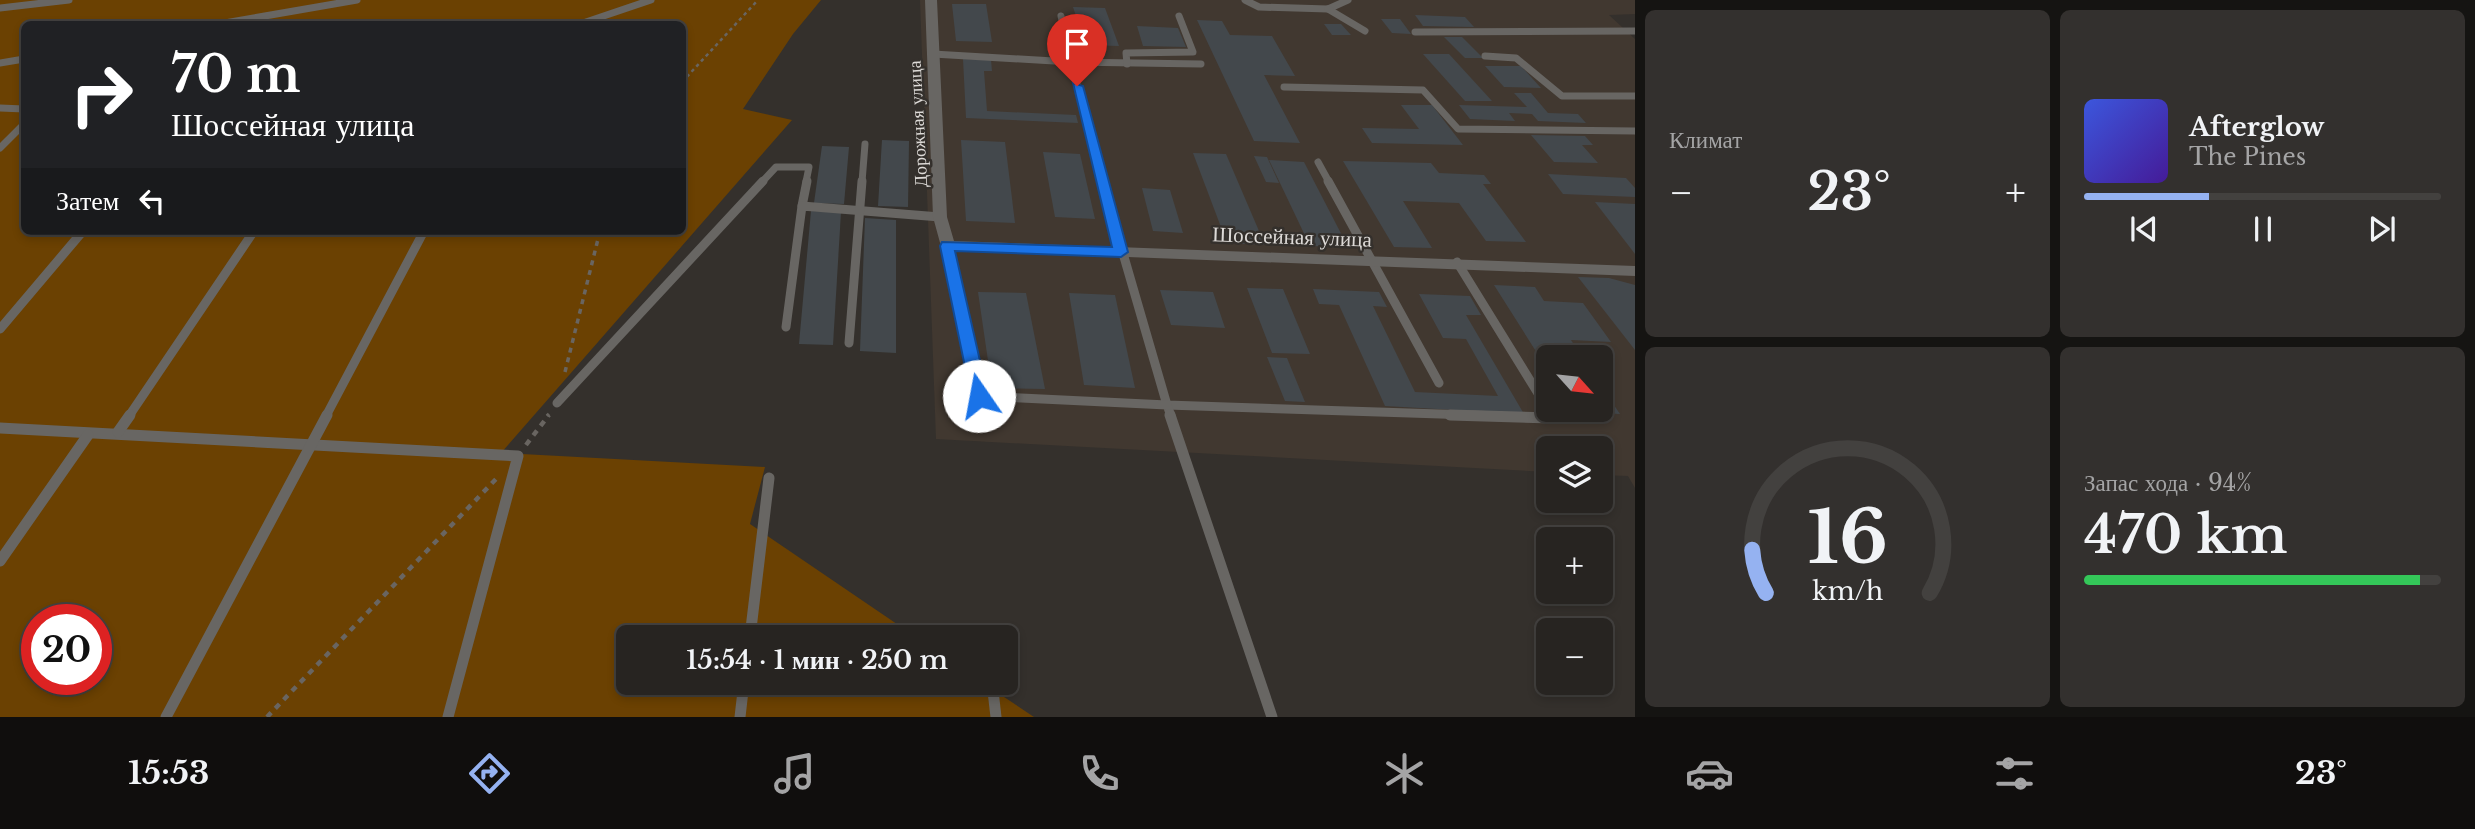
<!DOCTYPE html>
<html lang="ru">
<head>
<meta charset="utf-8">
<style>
  body { margin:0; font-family:"Libre Baskerville",serif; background:#33302e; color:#f1f3f6; height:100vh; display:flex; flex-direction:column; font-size:26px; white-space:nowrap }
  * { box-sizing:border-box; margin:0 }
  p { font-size:23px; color:#a4a4a5 }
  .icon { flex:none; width:38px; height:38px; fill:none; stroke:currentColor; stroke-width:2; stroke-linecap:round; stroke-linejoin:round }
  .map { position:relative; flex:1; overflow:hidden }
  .sheet { display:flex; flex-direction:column; gap:10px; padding:10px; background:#151412; width:840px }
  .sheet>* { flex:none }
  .banner { position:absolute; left:21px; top:21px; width:665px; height:214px; border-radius:10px; box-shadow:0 4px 10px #0003,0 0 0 2px #43413f; background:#202124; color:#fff; overflow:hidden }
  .needle { width:46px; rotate:117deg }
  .tools { position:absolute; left:1536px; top:345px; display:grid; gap:14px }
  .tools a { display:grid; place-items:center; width:77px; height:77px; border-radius:10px; background:#272421; box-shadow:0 4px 10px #0003,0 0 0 2px #43413f; font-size:35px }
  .speed { position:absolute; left:21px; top:604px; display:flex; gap:14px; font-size:35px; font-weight:700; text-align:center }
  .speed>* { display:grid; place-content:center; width:91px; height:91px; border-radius:50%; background:#272421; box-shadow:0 4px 10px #0003,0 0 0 2px #43413f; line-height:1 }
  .speed .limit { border:10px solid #d22; background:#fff; color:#111 }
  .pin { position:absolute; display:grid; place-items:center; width:60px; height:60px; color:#fff; margin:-72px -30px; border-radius:50% 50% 50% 0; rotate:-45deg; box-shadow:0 0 7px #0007 }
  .pin .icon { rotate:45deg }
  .me { position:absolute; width:77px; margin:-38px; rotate:348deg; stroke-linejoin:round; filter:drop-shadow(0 0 5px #0008) }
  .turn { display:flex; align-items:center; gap:24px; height:147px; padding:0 35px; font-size:32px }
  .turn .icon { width:91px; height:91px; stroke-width:2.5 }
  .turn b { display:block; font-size:49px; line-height:60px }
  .then { display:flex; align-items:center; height:66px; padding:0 35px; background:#0003; gap:14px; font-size:26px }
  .big { font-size:52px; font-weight:600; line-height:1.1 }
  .sheet .widget { flex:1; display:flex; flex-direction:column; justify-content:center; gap:10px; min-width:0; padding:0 24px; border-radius:10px; background:#33302e }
  .sheet .dial { align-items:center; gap:0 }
  .dial svg { height:182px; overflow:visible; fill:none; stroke:#43413f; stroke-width:7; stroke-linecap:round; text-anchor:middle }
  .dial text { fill:#f1f3f6; stroke:none }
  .song { display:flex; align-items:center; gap:21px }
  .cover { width:84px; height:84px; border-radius:10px; background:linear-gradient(135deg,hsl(230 70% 55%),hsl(260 70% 35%)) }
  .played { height:7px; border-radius:4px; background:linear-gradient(90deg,#95b2f1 35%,#43413f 35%) }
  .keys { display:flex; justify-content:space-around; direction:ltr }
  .heat { display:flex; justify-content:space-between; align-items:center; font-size:38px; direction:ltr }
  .charge { height:10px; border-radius:5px; background:linear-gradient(90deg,#34c759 94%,#43413f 0) }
  .sheet .tiles { flex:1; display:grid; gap:10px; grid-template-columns:repeat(2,1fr) }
  .trip { position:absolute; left:616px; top:625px; width:402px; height:70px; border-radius:10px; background:#272421; box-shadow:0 4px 10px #0003,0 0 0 2px #43413f; font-weight:600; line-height:70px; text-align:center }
  .menu { display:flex; height:112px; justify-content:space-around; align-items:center; background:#100e0d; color:#a4a4a5 }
  .menu .icon { width:49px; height:49px }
  .menu .on { color:#95b2f1 }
  .menu b { font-size:32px; color:#f1f3f6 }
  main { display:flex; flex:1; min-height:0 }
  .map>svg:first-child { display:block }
</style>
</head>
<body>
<main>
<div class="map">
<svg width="1635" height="717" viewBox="0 0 1635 717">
  <rect width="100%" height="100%" fill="#34302c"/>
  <path fill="#413830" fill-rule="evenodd" d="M920 0H1635V14L1609 15 1635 39V488L1628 476 1601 475V448H1549V472L936 439ZM1549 357H1601V410H1549Z"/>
  <path fill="#6b4102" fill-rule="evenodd" d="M0 0H821L793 34 743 109 792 120 501 453 765 467 750 524 916 637H628V682L983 683 1034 717H0ZM24 24H682V231H24ZM37 620H96V679H37Z"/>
  <g fill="#43484c">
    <polygon points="952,4 986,4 992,42 956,41"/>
    <polygon points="1073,7 1105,8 1119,46 1085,45 1081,32 1087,32 1083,19 1077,19"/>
    <polygon points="1415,15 1465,17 1474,27 1423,26"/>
    <polygon points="1381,19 1400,19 1411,34 1392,33"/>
    <polygon points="1197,20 1222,21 1230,35 1272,36 1295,76 1264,75 1300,143 1254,141"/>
    <polygon points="1324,24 1341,24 1351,35 1332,35"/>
    <polygon points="1137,26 1178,28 1186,47 1143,46"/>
    <polygon points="1444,37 1462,37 1483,58 1465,58"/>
    <polygon points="1423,54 1449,54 1492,101 1465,101"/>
    <polygon points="963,59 991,60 992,71 984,71 987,111 1076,115 1078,123 966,118"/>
    <polygon points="1485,66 1521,66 1541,88 1504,87"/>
    <polygon points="1514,93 1531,93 1548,113 1578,114 1586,123 1538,121 1532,114 1509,113 1515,121 1470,119 1459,105 1527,107"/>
    <polygon points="1401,105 1432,105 1463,145 1372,143 1362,128 1419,129"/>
    <polygon points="1531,135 1585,136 1593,145 1582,145 1598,163 1554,162"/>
    <polygon points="882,140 909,141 908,207 878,206"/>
    <polygon points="961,140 1005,142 1015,223 966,221"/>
    <polygon points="822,146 849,147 844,204 814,203"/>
    <polygon points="1043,152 1080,154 1095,219 1055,217"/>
    <polygon points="1193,153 1226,154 1265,245 1227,243"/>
    <polygon points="1254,156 1267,157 1279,183 1266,182"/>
    <polygon points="1269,160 1304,162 1348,247 1310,246"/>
    <polygon points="1343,161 1431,163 1439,173 1484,175 1491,184 1483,184 1526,242 1486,241 1459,203 1403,201 1432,248 1394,247"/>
    <polygon points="1548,174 1626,178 1635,188 1635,197 1563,194"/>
    <polygon points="1142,188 1170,190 1183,233 1153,231"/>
    <polygon points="1595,202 1635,204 1635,254"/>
    <polygon points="811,211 841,212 833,345 799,344"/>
    <polygon points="865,218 896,220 896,353 860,351"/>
    <polygon points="1578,277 1609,278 1635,285 1635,350"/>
    <polygon points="1494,285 1535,287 1544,301 1583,303 1611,342 1571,340 1582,357 1549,357 1549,372"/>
    <polygon points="1247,288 1283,289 1310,354 1272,353"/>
    <polygon points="1313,289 1379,292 1387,307 1373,306 1415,392 1498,396 1466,339 1443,338 1419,294 1470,296 1481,315 1466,315 1524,414 1385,406 1339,305 1319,304"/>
    <polygon points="1160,290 1213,292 1225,328 1171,325"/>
    <polygon points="978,292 1026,293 1045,389 992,388"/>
    <polygon points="1069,293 1115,295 1135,388 1084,385"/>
    <polygon points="1267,357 1287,358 1305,402 1285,401"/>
    <polygon points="1601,386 1620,414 1582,412 1601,410"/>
  </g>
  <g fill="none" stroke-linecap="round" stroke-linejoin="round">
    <polyline stroke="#696561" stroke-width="2.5" stroke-dasharray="3.5 3.5" stroke-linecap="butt" points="682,82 758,0"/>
    <g stroke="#696561" stroke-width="3.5" stroke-dasharray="5 5" stroke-linecap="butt">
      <polyline points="565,372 600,231"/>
      <polyline points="547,416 549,414"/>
    </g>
    <g stroke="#696561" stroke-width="4.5" stroke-dasharray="6 6" stroke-linecap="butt">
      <polyline points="526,445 549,415"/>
      <polyline points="267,717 496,479"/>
    </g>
    <g stroke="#686663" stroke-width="7">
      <polyline points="1245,0 1259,7 1328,9 1348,0"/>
      <polyline points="0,8 69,0"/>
      <polyline points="1328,9 1365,31"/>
      <polyline points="1061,16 1071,62 1201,64"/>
      <polyline points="219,24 357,0"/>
      <polyline points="580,24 651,0"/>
      <polyline points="1415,32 1635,31"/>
      <polyline points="933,54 1071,62 1103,182"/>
      <polyline points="1485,56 1516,58 1562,96 1635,96"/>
      <polyline points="0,63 24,59"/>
      <polyline points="1127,64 1126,53 1193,52 1179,16"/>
      <polyline points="1284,87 1423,90 1458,129 1635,131"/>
      <polyline points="0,108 24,109"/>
      <polyline points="0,148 24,124"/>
      <polyline points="1318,162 1329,182"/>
      <polyline points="762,182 776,167 809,167 806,182"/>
      <polyline points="862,182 865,144"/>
    </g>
    <g stroke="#686663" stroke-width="9">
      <polyline points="1102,181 1167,405 1502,416"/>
      <polyline points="1328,181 1439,383"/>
      <polyline points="802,206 807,181"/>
      <polyline points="947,246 979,396 1167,405 1171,416"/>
      <polyline points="1457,262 1552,416"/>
      <polyline points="786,327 802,206 940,217"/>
      <polyline points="0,329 83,231"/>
      <polyline points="849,343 862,181"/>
      <polyline points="557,403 763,181"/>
      <polyline points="129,416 254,231"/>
      <polyline points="326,416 424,231"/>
    </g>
    <g stroke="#686663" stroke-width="11">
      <polyline points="1170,415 1272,717"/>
      <polyline points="1450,415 1553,418 1551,415"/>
      <polyline points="0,428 518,456 448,717"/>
      <polyline points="118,432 130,415"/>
      <polyline points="0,561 88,435"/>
      <polyline points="750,637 769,478"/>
      <polyline points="993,691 996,717"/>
      <polyline points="166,717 327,415"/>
      <polyline points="740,717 744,682"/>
    </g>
    <polygon fill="#686663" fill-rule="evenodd" points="925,0 937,0 947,217 954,241 1635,266 1635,276 942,250 933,217"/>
  </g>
  <polygon fill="#1a73e8" stroke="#114b97" stroke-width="2" points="1073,83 1083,86 1128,252 1121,257 955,251 988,396 979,403 971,396 940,246 942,242 1112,247"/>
  <g text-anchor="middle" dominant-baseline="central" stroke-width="5" stroke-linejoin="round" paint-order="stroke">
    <g font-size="18" fill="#dddad7" stroke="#34302c">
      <text transform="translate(918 124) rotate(-93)">Дорожная улица</text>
    </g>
    <g font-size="21" fill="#dddad7" stroke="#34302c">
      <text transform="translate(1292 237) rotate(2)">Шоссейная улица</text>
    </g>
  </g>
</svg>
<div class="tools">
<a><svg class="needle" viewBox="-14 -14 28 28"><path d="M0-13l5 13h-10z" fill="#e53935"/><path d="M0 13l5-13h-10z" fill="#a4a4a5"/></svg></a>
<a><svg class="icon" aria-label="layers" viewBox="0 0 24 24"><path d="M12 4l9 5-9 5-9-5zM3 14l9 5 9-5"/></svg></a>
<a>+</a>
<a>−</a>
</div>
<div class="speed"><div class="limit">20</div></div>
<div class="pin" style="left:1077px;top:86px;background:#d93025"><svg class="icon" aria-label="arrive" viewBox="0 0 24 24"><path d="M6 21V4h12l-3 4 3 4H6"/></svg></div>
<svg class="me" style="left:979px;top:396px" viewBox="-20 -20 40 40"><circle r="19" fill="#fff"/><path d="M0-13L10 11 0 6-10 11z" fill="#1a73e8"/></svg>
<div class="trip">15:54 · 1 мин · 250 m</div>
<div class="banner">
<div class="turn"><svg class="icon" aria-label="right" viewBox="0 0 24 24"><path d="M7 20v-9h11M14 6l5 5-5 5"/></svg><div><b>70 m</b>Шоссейная улица</div></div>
<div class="then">Затем<svg class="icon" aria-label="left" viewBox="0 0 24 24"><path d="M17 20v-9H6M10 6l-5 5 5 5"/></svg></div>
</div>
</div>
<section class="sheet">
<div class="tiles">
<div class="widget"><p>Климат</p>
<div class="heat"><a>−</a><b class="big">23°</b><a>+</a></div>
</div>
<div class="widget">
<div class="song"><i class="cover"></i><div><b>Afterglow</b><p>The Pines</p></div></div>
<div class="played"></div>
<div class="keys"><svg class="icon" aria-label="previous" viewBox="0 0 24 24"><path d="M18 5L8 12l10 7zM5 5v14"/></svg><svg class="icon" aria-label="pause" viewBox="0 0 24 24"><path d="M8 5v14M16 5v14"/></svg><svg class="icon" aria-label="next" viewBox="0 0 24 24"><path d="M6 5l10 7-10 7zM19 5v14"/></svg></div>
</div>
<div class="widget dial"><svg viewBox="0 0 100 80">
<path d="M14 69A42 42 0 1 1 86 69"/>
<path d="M14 69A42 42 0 0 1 8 50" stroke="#95b2f1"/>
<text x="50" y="56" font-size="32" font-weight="700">16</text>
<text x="50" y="72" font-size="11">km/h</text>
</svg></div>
<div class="widget"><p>Запас хода · 94%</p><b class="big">470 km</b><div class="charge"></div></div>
</div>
</section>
</main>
<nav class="menu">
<b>15:53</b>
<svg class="icon on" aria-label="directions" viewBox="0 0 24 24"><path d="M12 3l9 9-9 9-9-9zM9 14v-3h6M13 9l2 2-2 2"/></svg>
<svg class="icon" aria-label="music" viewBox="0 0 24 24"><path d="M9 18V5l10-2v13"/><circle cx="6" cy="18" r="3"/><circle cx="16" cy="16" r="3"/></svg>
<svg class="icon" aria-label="phone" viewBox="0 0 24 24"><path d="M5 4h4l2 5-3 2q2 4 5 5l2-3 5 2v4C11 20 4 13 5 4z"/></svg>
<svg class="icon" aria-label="climate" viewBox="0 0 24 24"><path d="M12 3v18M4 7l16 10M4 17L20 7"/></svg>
<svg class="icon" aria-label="car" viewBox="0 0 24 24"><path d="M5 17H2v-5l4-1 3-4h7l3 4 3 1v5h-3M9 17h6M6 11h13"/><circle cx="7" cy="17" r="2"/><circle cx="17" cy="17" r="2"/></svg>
<svg class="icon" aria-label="filters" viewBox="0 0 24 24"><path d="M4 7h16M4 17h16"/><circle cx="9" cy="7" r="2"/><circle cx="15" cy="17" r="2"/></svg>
<b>23°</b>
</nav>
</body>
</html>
